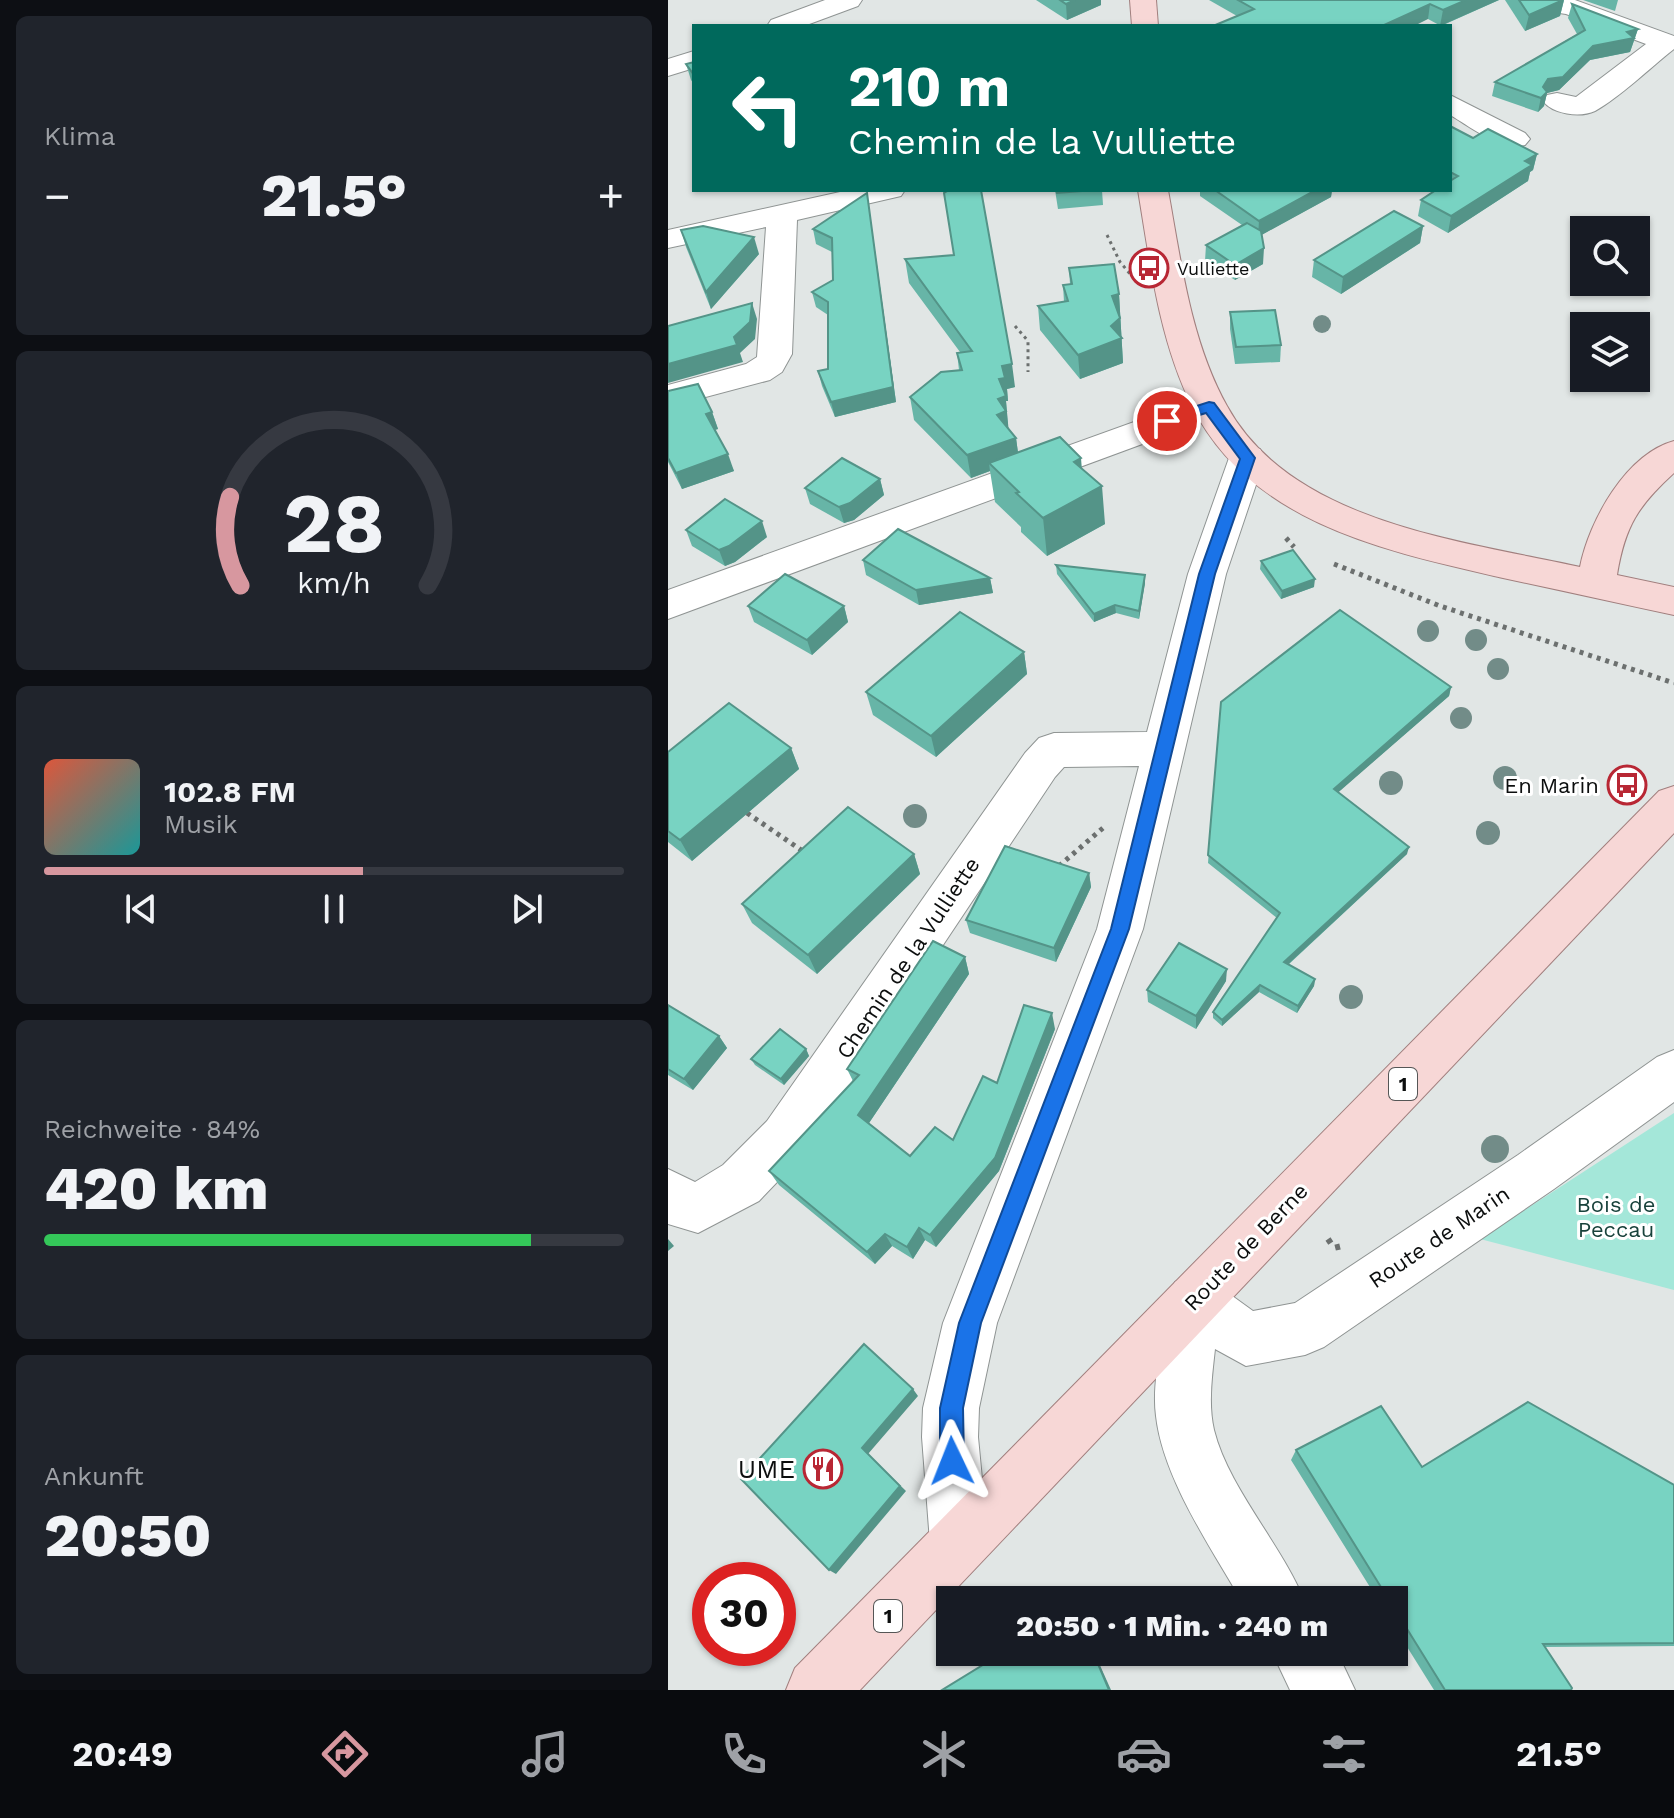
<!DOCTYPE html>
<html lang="de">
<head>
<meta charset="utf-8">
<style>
  body { margin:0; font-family:"Work Sans",sans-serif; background:#20242c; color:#f1f3f6; height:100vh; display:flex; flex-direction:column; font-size:30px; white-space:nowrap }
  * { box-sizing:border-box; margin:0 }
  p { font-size:26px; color:#9ea1a6 }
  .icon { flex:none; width:44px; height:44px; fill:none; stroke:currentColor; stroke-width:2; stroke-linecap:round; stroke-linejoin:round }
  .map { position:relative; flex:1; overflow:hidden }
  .panel { display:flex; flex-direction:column; gap:16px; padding:16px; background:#0d0f14; width:668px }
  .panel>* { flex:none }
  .top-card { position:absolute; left:24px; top:24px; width:760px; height:168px; border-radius:0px; box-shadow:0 2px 6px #0004; background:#00695c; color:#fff; overflow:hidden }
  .tools { position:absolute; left:902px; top:216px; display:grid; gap:16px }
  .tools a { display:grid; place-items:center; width:80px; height:80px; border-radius:0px; background:#171b24; box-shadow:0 2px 6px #0004; font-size:40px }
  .speed { position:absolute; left:24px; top:1562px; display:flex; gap:16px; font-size:40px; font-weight:700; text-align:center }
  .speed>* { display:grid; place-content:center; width:104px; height:104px; border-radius:50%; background:#171b24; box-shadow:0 2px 6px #0004; line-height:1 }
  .speed .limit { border:12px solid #d22; background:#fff; color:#111 }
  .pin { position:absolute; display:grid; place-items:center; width:68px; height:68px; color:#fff; margin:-34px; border:4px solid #fff; border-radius:50%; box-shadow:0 2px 8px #0007 }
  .me { position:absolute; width:88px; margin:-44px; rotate:358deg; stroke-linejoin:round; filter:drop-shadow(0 0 6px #0008) }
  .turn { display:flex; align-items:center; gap:28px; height:168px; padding:0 24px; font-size:36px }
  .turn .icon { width:104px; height:104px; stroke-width:2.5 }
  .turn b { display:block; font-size:56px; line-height:68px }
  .big { font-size:60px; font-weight:800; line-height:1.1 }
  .panel .card { flex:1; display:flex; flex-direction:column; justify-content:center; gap:12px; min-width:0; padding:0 28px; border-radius:12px; background:#20242c }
  .panel .dial { align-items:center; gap:0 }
  .dial svg { height:208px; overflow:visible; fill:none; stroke:#363941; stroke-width:7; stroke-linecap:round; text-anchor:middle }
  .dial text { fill:#f1f3f6; stroke:none }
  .song { display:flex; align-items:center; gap:24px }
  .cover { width:96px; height:96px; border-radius:12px; background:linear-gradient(135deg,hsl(10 70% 55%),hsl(180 70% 35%)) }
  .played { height:8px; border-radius:4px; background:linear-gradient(90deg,#d7979f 55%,#363941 55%) }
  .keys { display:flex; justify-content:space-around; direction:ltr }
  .heat { display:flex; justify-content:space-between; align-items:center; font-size:44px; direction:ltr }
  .charge { height:12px; border-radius:6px; background:linear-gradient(90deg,#34c759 84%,#363941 0) }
  .trip { position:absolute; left:268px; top:1586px; width:472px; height:80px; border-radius:0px; background:#171b24; box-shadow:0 2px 6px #0004; font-weight:800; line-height:80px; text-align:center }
  .dock { display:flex; height:128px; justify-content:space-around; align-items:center; background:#090b0e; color:#9ea1a6 }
  .dock .icon { width:56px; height:56px }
  .dock .on { color:#d7979f }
  .dock b { font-size:36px; color:#f1f3f6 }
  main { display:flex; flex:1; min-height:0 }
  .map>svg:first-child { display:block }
</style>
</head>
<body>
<main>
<section class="panel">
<div class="card"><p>Klima</p>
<div class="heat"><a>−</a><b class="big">21.5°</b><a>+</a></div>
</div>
<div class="card dial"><svg viewBox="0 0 100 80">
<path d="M14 69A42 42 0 1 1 86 69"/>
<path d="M14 69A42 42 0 0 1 10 35" stroke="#d7979f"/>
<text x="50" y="56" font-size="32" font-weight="700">28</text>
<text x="50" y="72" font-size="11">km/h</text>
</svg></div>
<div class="card">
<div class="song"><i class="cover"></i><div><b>102.8 FM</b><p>Musik</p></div></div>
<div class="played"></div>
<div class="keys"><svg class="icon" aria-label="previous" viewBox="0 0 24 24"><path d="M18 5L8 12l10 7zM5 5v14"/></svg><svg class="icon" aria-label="pause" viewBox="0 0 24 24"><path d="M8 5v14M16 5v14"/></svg><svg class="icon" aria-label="next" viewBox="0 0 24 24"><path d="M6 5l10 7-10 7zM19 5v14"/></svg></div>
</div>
<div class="card"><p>Reichweite · 84%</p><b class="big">420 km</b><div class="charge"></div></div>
<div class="card"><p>Ankunft</p><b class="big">20:50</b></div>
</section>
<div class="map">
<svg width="1006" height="1690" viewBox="0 0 1006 1690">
  <rect width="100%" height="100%" fill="#e1e6e5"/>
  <polygon fill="#a4e7d9" points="1006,1113 1006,1290 812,1239"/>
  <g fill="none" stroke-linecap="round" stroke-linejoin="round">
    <defs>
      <g id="minor">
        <polygon points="157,0 194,0 190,6 136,26 99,26 103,20"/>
        <path d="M841 0H907L1006 36V49C983 67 951 98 927 111 912 118 884 114 875 101L879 95 889 93 908 97 978 44 898 14 845 6Z"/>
        <polygon points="26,51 26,68 0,76 0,59"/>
        <path d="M782 95 857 133 862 139 857 145C832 151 803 127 782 115Z"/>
        <polygon points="181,190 237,190 233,196 129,220 124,354 114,372 102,380 0,407 0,385 78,364 89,357 98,227 0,248 0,230"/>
        <polygon points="541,395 553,399 558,407 553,415 0,619 0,590"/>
        <polygon points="579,446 592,449 597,458 558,574 475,929 329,1323 311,1408 310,1437 320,1542 312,1563 291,1571 270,1563 262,1542 254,1437 255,1408 275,1323 429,929 471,766 396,767 387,777 135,1155 91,1201 30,1233 0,1224 0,1169 27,1182 55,1165 99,1121 357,753 371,738 386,733 479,732 520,574 561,458 566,449"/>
        <path d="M1006 1050V1102L886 1189 656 1347 637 1355 578 1366 547 1349C544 1376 540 1404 546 1430 560 1487 613 1544 636 1600H573C542 1546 495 1478 488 1416 485 1394 489 1370 492 1348 496 1325 498 1304 507 1282L526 1274 545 1282 585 1311 627 1303 850 1155 989 1057Z"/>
        <polygon points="604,1652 669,1652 687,1690 622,1690"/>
      </g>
      <g id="major">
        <polygon points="462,0 488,0 490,26 464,26"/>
        <path d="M470 190H500C513 262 523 342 559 406 623 523 795 541 912 567 921 521 958 454 1006 441V473C970 506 957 526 949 575L1006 587V615C949 603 892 590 835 578 718 551 583 524 524 406 491 340 482 262 470 190Z"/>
        <polygon points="1006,786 1006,833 192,1690 118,1690 127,1668 991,791"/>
      </g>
    </defs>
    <use href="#minor" stroke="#8f9493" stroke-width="2"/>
    <use href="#major" stroke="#a17f7e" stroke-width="2"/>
    <g stroke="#6c706f" stroke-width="3" stroke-dasharray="3 4" stroke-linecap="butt">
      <polyline points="439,235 452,262 463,275"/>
      <polyline points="347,326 360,341 360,372"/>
    </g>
    <g stroke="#6c706f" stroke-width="5" stroke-dasharray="4 5" stroke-linecap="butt">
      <polyline points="618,538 626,547"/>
      <polyline points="666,564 772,606 1006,683"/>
      <polyline points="79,813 139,854"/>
      <polyline points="391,866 435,828"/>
    </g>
    <polyline stroke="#6c706f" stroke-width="6" stroke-dasharray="5 7" stroke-linecap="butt" points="660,1239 666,1248 674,1246"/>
    <use href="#minor" fill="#fff" fill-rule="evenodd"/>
    <use href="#major" fill="#f7d7d6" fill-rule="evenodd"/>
  </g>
  <g fill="#728c88">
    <circle cx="654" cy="324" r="9"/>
    <circle cx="760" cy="631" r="11"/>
    <circle cx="808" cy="640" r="11"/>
    <circle cx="830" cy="669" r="11"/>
    <circle cx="793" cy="718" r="11"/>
    <circle cx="837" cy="778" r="12"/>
    <circle cx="723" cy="783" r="12"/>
    <circle cx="247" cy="816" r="12"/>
    <circle cx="820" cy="833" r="12"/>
    <circle cx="683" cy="997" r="12"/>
    <circle cx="827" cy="1149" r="14"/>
  </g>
  <g fill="#67b5a7">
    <polygon points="368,0 433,0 433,5 399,20"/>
    <polygon points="541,0 831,0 773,26 760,19 569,16"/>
    <polygon points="837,0 896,0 892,16 857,31"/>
    <polygon points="915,0 950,0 947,11"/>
    <polygon points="904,4 970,29 962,52 922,60 891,90 879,93 876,106 870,112 824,96 827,82 909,34 900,18"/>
    <polygon points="26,62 26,84 23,80 18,64"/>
    <polygon points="782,126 805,138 869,154 865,170 862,172 860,181 780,233 750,216 753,200 782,190"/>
    <polygon points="387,190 434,190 435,205 390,209"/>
    <polygon points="532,190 664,190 663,197 593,235 595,264 567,280 537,261 538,245 574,225 532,196"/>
    <polygon points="199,193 228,402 167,417 154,386 150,371 160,369 160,315 148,307 144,292 165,280 164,252 148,244 145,229"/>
    <polygon points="755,226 752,243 673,294 644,277 646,260"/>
    <polygon points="13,230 91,254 43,309 18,247"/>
    <polygon points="237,259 347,387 339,389 340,401 338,401 340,429 348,438 350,453 414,469 437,524 379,556 353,532 353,527 327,502 322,471 303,478 246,420 242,397 291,370 289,353 292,352 241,283"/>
    <polygon points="401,268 451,294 455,363 412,379 372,330 370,306 396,302 395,285 402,284"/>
    <polygon points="562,312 613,345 612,362 567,364 562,329"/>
    <polygon points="0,391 44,412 50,429 46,430 66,471 14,489 0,462"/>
    <polygon points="212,479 216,495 186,520 176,523 142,504 137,488"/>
    <polygon points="18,530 99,537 67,562 57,566 24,546"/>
    <polygon points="195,560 322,578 325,593 251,605 198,575"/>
    <polygon points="593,561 646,587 613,599 592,569"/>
    <polygon points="388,565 477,583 471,619 448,613 426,622 389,574"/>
    <polygon points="80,606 176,606 180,622 144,655 86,622"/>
    <polygon points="356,652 359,674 268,757 205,715 198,692"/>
    <polygon points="783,687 781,696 670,792 739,854 620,965 647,979 646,986 629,1013 591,992 554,1026 545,1018 545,1012 609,918 540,863 553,702"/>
    <polygon points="123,748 131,769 24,861 0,842 0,752"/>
    <polygon points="246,854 252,874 149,974 84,923 74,904"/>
    <polygon points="421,873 423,887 388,962 302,933 298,920"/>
    <polygon points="297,957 301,974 201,1123 242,1156 285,1140 329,1083 387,1029 331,1171 268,1247 257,1240 245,1259 224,1246 207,1264 111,1185 101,1171 185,1081 179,1069"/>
    <polygon points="558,981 528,1029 480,1002 479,990"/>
    <polygon points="0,1005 51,1036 59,1048 25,1090 0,1075"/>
    <polygon points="138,1049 141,1056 116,1085 87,1065 83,1059"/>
    <polygon points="628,1450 754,1467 1006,1485 1006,1646 877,1647 903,1690 766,1690 726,1626 726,1600 710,1600 623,1460"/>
  </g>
  <g fill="#549488">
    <polygon points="407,0 433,0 433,5 399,20 398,4"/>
    <polygon points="798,0 831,0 772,26 775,10"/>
    <polygon points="896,0 892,16 857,31 861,15"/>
    <polygon points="762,4 760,19 746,26 714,26"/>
    <polygon points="970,29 962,52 922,60 891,90 879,93 876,106 870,112 875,87 880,79 925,46 959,32"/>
    <polygon points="869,154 865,170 862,172 860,181 780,233 783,216 857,161"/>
    <polygon points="648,190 664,190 663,197 590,237 591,221"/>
    <polygon points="199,193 228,402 167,417 163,402"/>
    <polygon points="755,226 752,243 673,294 675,277"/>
    <polygon points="86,237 91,254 43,309 38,292"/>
    <polygon points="596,248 595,264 567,280 567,265"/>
    <polygon points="451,294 455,363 412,379 410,355 443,326 444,296"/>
    <polygon points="84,303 89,319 87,339 72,353 75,362 0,383 0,364 66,337"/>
    <polygon points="344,364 347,387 339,389 340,401 338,401 341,434 329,415 331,379 334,366"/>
    <polygon points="44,412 50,429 43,431 38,414"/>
    <polygon points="348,438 351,460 321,463 322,471 303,478 299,455"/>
    <polygon points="60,454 66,471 14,489 8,473"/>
    <polygon points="413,458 416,496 434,486 437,524 379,556 375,518 406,462"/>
    <polygon points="212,479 216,495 186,520 176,523 171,507"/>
    <polygon points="94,521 99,537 67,562 57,566 51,550"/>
    <polygon points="477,575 477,583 471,619 471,611"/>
    <polygon points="322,578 325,593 251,605 248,590"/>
    <polygon points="647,579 646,587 613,599 614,591"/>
    <polygon points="447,605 448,613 426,622 426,614"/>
    <polygon points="176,606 180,622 144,655 139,640"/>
    <polygon points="356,652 359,674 268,757 263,736"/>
    <polygon points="783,687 781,696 665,797 666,789"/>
    <polygon points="123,748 131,769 24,861 12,840"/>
    <polygon points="741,847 739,854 615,969 616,962"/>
    <polygon points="246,854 252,874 149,974 140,955"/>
    <polygon points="421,873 423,887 388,962 386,948"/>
    <polygon points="297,957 301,974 197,1129 190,1115"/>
    <polygon points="559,969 558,981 528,1029 528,1016"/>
    <polygon points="647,979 646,986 629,1013 630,1006"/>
    <polygon points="592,985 591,992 554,1026 554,1020"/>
    <polygon points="384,1013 387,1029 331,1171 268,1247 262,1235"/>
    <polygon points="51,1036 59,1048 25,1090 16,1079"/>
    <polygon points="138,1049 141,1056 116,1085 113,1079"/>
    <polygon points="251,1228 257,1240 245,1259 239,1247"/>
    <polygon points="217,1234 224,1246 207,1264 199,1252"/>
    <polygon points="0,1239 6,1246 0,1251"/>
    <polygon points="245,1389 250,1396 200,1454 238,1491 168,1574 161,1570 194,1448"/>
    <polygon points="425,1652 426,1652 443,1690 441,1690"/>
  </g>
  <g fill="#78d3c2" stroke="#549488" stroke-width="2">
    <polygon points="392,0 407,0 398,4"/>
    <polygon points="570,0 798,0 775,10 762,4 714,26 545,26 586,9"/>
    <polygon points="851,0 895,0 861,15"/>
    <polygon points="904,4 970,29 959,32 966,38 925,46 895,77 880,79 875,87 879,92 873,98 827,82 917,30"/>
    <polygon points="26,62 26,75 18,64"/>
    <polygon points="782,126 805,138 820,129 869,154 857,161 864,165 783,216 753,200 768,190 782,190 782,181 790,176 782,172"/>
    <polygon points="281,190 313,190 344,364 334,366 337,378 331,379 338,396 330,399 338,411 329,415 348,438 299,455 242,397 273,372 294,370 289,353 304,351 237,259 286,255 276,193"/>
    <polygon points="388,190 427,190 389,193"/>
    <polygon points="547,190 648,190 591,221"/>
    <polygon points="199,193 225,387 163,402 150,371 160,369 160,302 144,292 165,280 164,238 145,229"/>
    <polygon points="726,211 755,226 675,277 646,260"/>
    <polygon points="579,223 593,231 596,248 567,265 538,245"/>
    <polygon points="35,226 86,237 38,292 13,230"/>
    <polygon points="446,264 451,294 444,296 452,318 443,326 454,338 410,355 370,306 400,301 395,285 404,284 401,268"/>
    <polygon points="84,303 82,322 66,337 69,345 0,364 0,326"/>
    <polygon points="607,310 613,345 568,347 562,312"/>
    <polygon points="30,384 44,412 38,414 60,454 8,473 0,458 0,391"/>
    <polygon points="392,437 413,458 406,462 434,486 375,518 348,493 351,492 321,463"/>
    <polygon points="174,458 212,479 182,503 171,507 137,488"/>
    <polygon points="57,499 94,521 61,546 51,550 18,530"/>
    <polygon points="230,529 322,578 248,590 195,560"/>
    <polygon points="625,550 647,579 614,591 593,561"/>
    <polygon points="388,565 477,575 471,611 447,605 426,614"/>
    <polygon points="117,574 176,606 139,640 80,606"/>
    <polygon points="672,610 783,687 666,789 741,847 616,962 647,979 630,1006 592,985 554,1020 545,1012 612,913 540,855 553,702"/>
    <polygon points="292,612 356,652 263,736 198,692"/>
    <polygon points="61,703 123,748 12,840 0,831 0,752"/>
    <polygon points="180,807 246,854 140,955 74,904"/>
    <polygon points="337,846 421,873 386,948 298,920"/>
    <polygon points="265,941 297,957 190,1115 242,1156 267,1127 285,1140 315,1076 329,1083 356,1005 384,1013 327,1158 262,1235 251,1228 239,1247 217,1234 199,1252 101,1171 191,1075 179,1069"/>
    <polygon points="511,943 559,969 528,1016 479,990"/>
    <polygon points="0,1005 51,1036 16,1079 0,1069"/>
    <polygon points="112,1029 138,1049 113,1079 83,1059"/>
    <polygon points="196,1344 245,1389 194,1448 232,1486 161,1570 73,1479"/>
    <polygon points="860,1402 1006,1485 1006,1643 875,1644 904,1688 903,1690 777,1690 726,1608 726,1600 721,1600 628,1450 713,1406 754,1467"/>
    <polygon points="336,1652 425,1652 441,1690 274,1690"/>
  </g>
  <polygon fill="#1a73e8" stroke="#114b97" stroke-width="2" points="541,402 546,403 587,458 547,574 461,929 313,1323 295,1408 296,1461 292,1469 284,1473 276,1469 272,1461 272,1408 291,1323 443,929 531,574 572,459 538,413 499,425 492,421 494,417"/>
  <defs>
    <symbol id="bus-ring" viewBox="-11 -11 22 22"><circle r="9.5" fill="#fff" stroke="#b82734" stroke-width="1.5"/><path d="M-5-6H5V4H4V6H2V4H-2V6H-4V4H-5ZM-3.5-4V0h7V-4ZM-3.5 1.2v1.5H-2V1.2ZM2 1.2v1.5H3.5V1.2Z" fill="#b82734"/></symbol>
    <symbol id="restaurant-ring" viewBox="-11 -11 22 22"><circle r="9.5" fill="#fff" stroke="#b82734" stroke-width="1.5"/><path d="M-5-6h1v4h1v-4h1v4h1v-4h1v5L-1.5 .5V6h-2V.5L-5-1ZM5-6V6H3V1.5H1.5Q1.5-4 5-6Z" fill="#b82734"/></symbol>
  </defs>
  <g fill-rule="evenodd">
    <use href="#bus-ring" x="459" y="246" width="44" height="44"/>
    <use href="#bus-ring" x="937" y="763" width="44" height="44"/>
    <use href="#restaurant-ring" x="133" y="1447" width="44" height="44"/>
  </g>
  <g text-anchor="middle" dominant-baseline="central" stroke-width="6" stroke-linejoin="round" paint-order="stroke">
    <g font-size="18" fill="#0c0e0e" stroke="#fff" text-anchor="start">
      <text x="509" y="268">Vulliette</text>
    </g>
    <g fill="#fff" stroke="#555656" stroke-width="2">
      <rect x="721" y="1068" width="28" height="32" rx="6"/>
      <rect x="206" y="1600" width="28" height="32" rx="6"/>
    </g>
    <g font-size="20" font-weight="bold" fill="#0c0e0e">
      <text x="735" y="1084">1</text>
      <text x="220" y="1616">1</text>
    </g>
    <g font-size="22" fill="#0c0e0e" stroke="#fff" text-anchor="end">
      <text x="931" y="785">En Marin</text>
    </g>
    <g font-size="22" fill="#0c0e0e" stroke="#fff">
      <text transform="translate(240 958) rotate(-56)">Chemin de la Vulliette</text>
      <text transform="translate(771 1237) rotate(-34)">Route de Marin</text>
      <text transform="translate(578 1247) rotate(-46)">Route de Berne</text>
    </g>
    <g font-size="22" fill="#18423b" stroke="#fff">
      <text x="948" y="1204">Bois de<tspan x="948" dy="25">Peccau</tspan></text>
    </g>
    <g font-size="26" fill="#0c0e0e" stroke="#fff" text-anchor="end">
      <text x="127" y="1469">UME</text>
    </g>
  </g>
</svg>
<div class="tools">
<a><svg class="icon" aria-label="search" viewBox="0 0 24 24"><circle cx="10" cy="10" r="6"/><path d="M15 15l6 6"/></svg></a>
<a><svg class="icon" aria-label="layers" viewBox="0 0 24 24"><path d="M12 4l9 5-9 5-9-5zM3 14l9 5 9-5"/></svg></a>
</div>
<div class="speed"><div class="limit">30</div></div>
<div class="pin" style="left:499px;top:421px;background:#d93025"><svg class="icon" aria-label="arrive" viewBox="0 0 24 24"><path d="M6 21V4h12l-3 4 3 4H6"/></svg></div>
<svg class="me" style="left:284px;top:1461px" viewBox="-20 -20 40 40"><path d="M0-17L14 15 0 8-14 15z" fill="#1a73e8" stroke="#fff" stroke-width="4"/></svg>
<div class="trip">20:50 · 1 Min. · 240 m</div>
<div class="top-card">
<div class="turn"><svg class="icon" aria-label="left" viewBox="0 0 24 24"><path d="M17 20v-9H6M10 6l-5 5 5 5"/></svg><div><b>210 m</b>Chemin de la Vulliette</div></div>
</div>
</div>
</main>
<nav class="dock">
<b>20:49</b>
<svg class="icon on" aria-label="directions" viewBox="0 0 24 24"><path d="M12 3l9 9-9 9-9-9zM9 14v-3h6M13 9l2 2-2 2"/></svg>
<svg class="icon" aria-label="music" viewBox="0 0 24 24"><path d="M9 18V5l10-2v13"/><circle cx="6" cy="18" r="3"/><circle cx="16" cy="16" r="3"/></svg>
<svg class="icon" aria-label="phone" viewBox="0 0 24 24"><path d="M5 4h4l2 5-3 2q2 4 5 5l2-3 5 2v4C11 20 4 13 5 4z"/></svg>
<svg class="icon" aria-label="climate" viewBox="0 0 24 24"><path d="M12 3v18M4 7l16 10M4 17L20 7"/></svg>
<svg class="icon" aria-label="car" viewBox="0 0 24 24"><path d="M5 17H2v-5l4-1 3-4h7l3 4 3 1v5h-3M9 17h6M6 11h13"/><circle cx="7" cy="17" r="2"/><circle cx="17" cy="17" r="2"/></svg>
<svg class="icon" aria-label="filters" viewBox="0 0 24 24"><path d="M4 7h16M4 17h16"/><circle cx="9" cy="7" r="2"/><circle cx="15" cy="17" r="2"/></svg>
<b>21.5°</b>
</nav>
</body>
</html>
